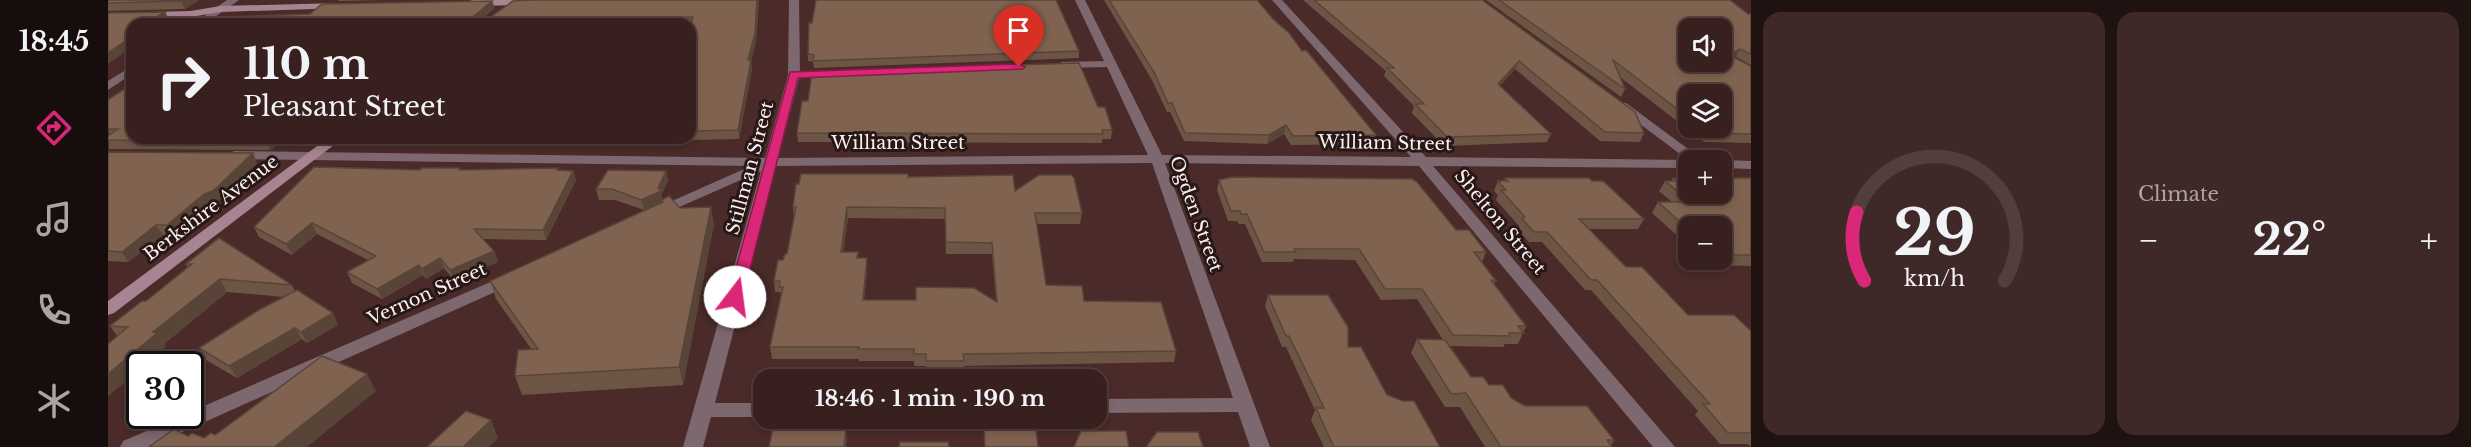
<!DOCTYPE html>
<html lang="en">
<head>
<meta charset="utf-8">
<style>
  body { margin:0; font-family:"Libre Baskerville",serif; background:#3f2828; color:#f1f3f6; height:100vh; display:flex; flex-direction:column; font-size:22px; white-space:nowrap }
  * { box-sizing:border-box; margin:0 }
  p { font-size:20px; color:#aba3a4 }
  .icon { flex:none; width:33px; height:33px; fill:none; stroke:currentColor; stroke-width:2; stroke-linecap:round; stroke-linejoin:round }
  .map { position:relative; flex:1; overflow:hidden }
  .side { display:flex; flex-direction:column; gap:12px; padding:12px; background:#1f1211; width:720px }
  .side>* { flex:none }
  .top-card { position:absolute; left:18px; top:18px; width:570px; height:126px; border-radius:18px; box-shadow:0 3px 9px #0003,0 0 0 2px #523e3d; background:#38201f; color:#f1f3f6; overflow:hidden }
  .controls { position:absolute; left:1570px; top:18px; display:grid; gap:12px }
  .controls a { display:grid; place-items:center; width:54px; height:54px; border-radius:12px; background:#38201f; box-shadow:0 3px 9px #0003,0 0 0 2px #523e3d; font-size:30px }
  .speed { position:absolute; left:18px; top:351px; display:flex; gap:12px; font-size:30px; font-weight:700; text-align:center }
  .speed>* { display:grid; place-content:center; width:78px; height:78px; border-radius:50%; background:#38201f; box-shadow:0 3px 9px #0003,0 0 0 2px #523e3d; line-height:1 }
  .speed .limit { border:3px solid #111; border-radius:9px; background:#fff; color:#111 }
  .pin { position:absolute; display:grid; place-items:center; width:51px; height:51px; color:#fff; margin:-62px -26px; border-radius:50% 50% 50% 0; rotate:-45deg; box-shadow:0 0 6px #0007 }
  .pin .icon { rotate:45deg }
  .me { position:absolute; width:66px; margin:-33px; rotate:15deg; stroke-linejoin:round; filter:drop-shadow(0 0 4px #0008) }
  .turn { display:flex; align-items:center; gap:21px; height:126px; padding:0 18px; font-size:27px }
  .turn .icon { width:78px; height:78px; stroke-width:2.5 }
  .turn b { display:block; font-size:42px; line-height:51px }
  .big { font-size:45px; font-weight:700; line-height:1.1 }
  .side .tile { flex:1; display:flex; flex-direction:column; justify-content:center; gap:9px; min-width:0; padding:0 21px; border-radius:18px; background:#3f2828 }
  .side .dial { align-items:center; gap:0 }
  .dial svg { height:156px; overflow:visible; fill:none; stroke:#523e3d; stroke-width:7; stroke-linecap:round; text-anchor:middle }
  .dial text { fill:#f1f3f6; stroke:none }
  .heat { display:flex; justify-content:space-between; align-items:center; font-size:33px; direction:ltr }
  .side .tiles { flex:1; display:grid; gap:12px; grid-template-columns:repeat(2,1fr) }
  .trip { position:absolute; left:645px; top:369px; width:354px; height:60px; border-radius:18px; background:#38201f; box-shadow:0 3px 9px #0003,0 0 0 2px #523e3d; font-weight:700; line-height:60px; text-align:center }
  main { display:flex; flex:1; min-height:0 }
  .tab-bar { display:flex; flex-direction:column; width:108px; justify-content:space-around; align-items:center; background:#160d0c; color:#aba3a4 }
  .tab-bar .icon { width:42px; height:42px }
  .tab-bar .active { color:#db2777 }
  .tab-bar b { font-size:27px; color:#f1f3f6 }
  .map>svg:first-child { display:block }
</style>
</head>
<body>
<main>
<nav class="tab-bar">
<b>18:45</b>
<svg class="icon active" aria-label="directions" viewBox="0 0 24 24"><path d="M12 3l9 9-9 9-9-9zM9 14v-3h6M13 9l2 2-2 2"/></svg>
<svg class="icon" aria-label="music" viewBox="0 0 24 24"><path d="M9 18V5l10-2v13"/><circle cx="6" cy="18" r="3"/><circle cx="16" cy="16" r="3"/></svg>
<svg class="icon" aria-label="phone" viewBox="0 0 24 24"><path d="M5 4h4l2 5-3 2q2 4 5 5l2-3 5 2v4C11 20 4 13 5 4z"/></svg>
<svg class="icon" aria-label="climate" viewBox="0 0 24 24"><path d="M12 3v18M4 7l16 10M4 17L20 7"/></svg>
</nav>
<div class="map">
<svg width="1643" height="447" viewBox="0 0 1643 447">
  <rect width="100%" height="100%" fill="#4a2b29"/>
  <g fill="none" stroke-linecap="round" stroke-linejoin="round">
    <g fill="#7e6870" fill-rule="evenodd">
      <polygon points="119,0 131,0 97,24 85,24"/>
      <polygon points="681,0 691,0 692,75 670,158 1040,155 999,67 954,68 948,65 954,62 996,61 967,0 977,0 1054,155 1303,157 1164,0 1174,0 1318,157 1580,160 1508,106 1510,103 1518,103 1595,160 1581,160 1581,168 1325,166 1567,447 1545,447 1311,166 1057,163 1162,447 1142,447 1130,412 988,413 988,399 1125,398 1044,163 668,166 607,403 656,403 656,417 603,417 595,447 575,447 653,171 551,216 546,215 544,212 546,209 643,166 126,159 119,155 126,151 657,158 680,75"/>
      <polygon points="24,66 24,74 0,90 0,81"/>
      <polygon points="1612,160 1614,160 1643,161 1643,169 1614,168 1614,160"/>
      <polygon points="401,274 407,275 409,279 407,283 41,447 12,447 15,441 74,416 82,416 82,412"/>
    </g>
    <g fill="#a68491" fill-rule="evenodd">
      <polygon points="425,0 425,4 421,5 364,6 359,3 364,0"/>
      <polygon points="232,3 236,4 236,8 112,12 83,17 0,19 0,13 83,11 112,6"/>
      <polygon points="220,138 235,138 6,313 0,315 0,301"/>
    </g>
  </g>
  <g fill="#6d5545" fill-rule="evenodd">
    <polygon points="0,0 91,0 77,9 0,11"/>
    <polygon points="230,0 282,0 231,1"/>
    <polygon points="426,0 651,0 648,41 643,61 644,69 631,139 540,141 539,138 582,138 582,24 24,24 23,48 0,13 57,12 60,18 93,18 387,8 375,18 381,18"/>
    <polygon points="996,0 1149,0 1268,135 1265,144 1183,145 1176,134 1159,144 1076,141 1062,112 1059,112 1044,80"/>
    <polygon points="1195,0 1374,0 1536,133 1532,142 1492,141 1407,69 1392,86 1443,134 1439,142 1336,146 1304,113 1306,106 1276,76 1278,71"/>
    <path d="M1378 0H1622L1640 14H1643V65L1628 57 1626 58 1643 66V143L1596 142 1512 77 1517 89 1513 97ZM1581 94 1614 128H1581Z"/>
    <polygon points="971,51 971,58 706,68 705,62 700,61 700,54"/>
    <polygon points="0,100 24,138 178,138 162,150 1,149"/>
    <polygon points="1004,130 1003,139 994,139 994,143 690,142 689,133"/>
    <polygon points="297,138 432,138 324,140"/>
    <polygon points="0,152 149,163 111,200 100,205 65,236 55,235 20,262 0,261"/>
    <polygon points="312,170 465,171 468,180 438,240 375,239 386,251 390,262 346,280 336,268 318,279 315,275 274,299 244,283 239,272 260,260 209,234 184,255 151,237 146,227"/>
    <polygon points="558,171 560,181 553,195 554,199 606,224 575,385 414,395 407,376 424,350 388,299 382,281 536,210 507,200 491,200 488,189"/>
    <path d="M800 177 907 191 974 213 972 224H929L938 285 976 301 1068 351 1066 362 856 366 855 373H818V366H806V361H751V359H664L662 347 673 296 672 292H667L666 281 679 254 686 218 685 207ZM740 218 837 219 838 254H884L888 301 756 300 759 270 750 258V252H735Z"/>
    <polygon points="1397,178 1536,219 1530,229 1481,229 1518,267 1580,315 1643,331 1643,447 1640,444 1612,444 1587,415 1590,411 1483,290 1477,290 1434,242 1421,242 1410,230 1411,226 1388,200 1390,195 1386,191 1390,181 1396,181"/>
    <polygon points="1565,178 1643,178 1643,266 1602,265 1595,260 1614,260 1614,226 1581,226 1581,246 1544,213 1550,202 1564,202 1551,191 1557,181 1563,181"/>
    <polygon points="1111,180 1348,230 1378,252 1374,262 1388,281 1386,284 1418,326 1410,344 1397,344 1395,347 1342,346 1363,377 1381,385 1417,406 1506,440 1503,446 1504,447 1377,447 1352,407 1337,407 1303,353 1309,339 1335,340 1309,299 1273,300 1247,260 1186,259 1185,262 1154,262 1137,224 1131,224 1129,221 1120,221 1109,190"/>
    <polygon points="111,238 184,285 187,291 225,313 230,325 199,343 194,339 129,378 98,360 91,348 176,297 119,292 56,344 58,346 36,364 32,364 32,369 0,396 0,344 9,336 2,326 38,301 80,268 78,264"/>
    <polygon points="1160,295 1240,347 1279,395 1332,447 1216,447 1203,420 1207,410 1178,347 1174,347 1157,306"/>
  </g>
  <g fill="#594538">
    <polygon points="75,0 91,0 77,9 73,1"/>
    <polygon points="649,0 651,0 648,41 643,61 644,69 631,139 630,130"/>
    <polygon points="384,1 387,8 369,24 366,16"/>
    <polygon points="57,12 61,20 47,18"/>
    <polygon points="19,40 23,48 0,64 0,53"/>
    <polygon points="1632,49 1628,57 1619,62 1623,54"/>
    <polygon points="1411,61 1407,69 1386,92 1390,84"/>
    <polygon points="1178,125 1176,134 1159,144 1161,135"/>
    <polygon points="162,138 178,138 162,150 158,141"/>
    <polygon points="145,153 149,163 111,200 100,205 65,236 59,225"/>
    <polygon points="465,171 468,180 438,240 435,230"/>
    <polygon points="558,171 560,181 553,195 555,202 552,201 552,203 536,210 533,200 550,188"/>
    <polygon points="603,207 606,224 575,385 571,367"/>
    <polygon points="739,207 740,218 734,263 733,252"/>
    <polygon points="204,223 209,234 184,255 178,244"/>
    <polygon points="48,225 55,235 20,262 14,252"/>
    <polygon points="386,251 390,262 346,280 342,270"/>
    <polygon points="332,258 336,268 318,279 314,269"/>
    <polygon points="759,258 759,270 755,311 755,300"/>
    <polygon points="311,265 315,275 274,299 269,289"/>
    <polygon points="112,279 119,292 56,344 58,346 36,364 32,364 32,369 0,396 0,374 45,332"/>
    <polygon points="225,313 230,325 199,343 193,332"/>
    <polygon points="187,328 194,339 129,378 121,366"/>
    <polygon points="259,374 268,391 199,447 166,447"/>
    <polygon points="383,420 390,438 381,447 355,447"/>
    <polygon points="738,428 739,440 738,447 736,447"/>
  </g>
  <g fill="#7f6350" stroke="#594538" stroke-width="1.5" fill-rule="evenodd">
    <polygon points="0,0 75,0 73,1 0,3"/>
    <polygon points="426,0 649,0 647,33 640,60 643,60 630,130 582,131 582,27 585,17 543,18 540,24 24,24 24,40 19,40 0,53 0,13 57,12 47,18 93,18 202,14 214,4 384,1 366,16 369,18 381,18 405,1"/>
    <polygon points="708,0 948,0 971,51 705,61 706,55 700,54 701,23 704,23"/>
    <polygon points="1001,0 1149,0 1165,19 1181,33 1194,51 1198,50 1268,135 1185,136 1178,125 1161,135 1077,133 1064,103 1060,103 1046,72"/>
    <polygon points="1206,0 1374,0 1527,112 1536,133 1497,132 1411,61 1390,84 1443,134 1339,137 1307,104 1316,104 1279,68 1286,68"/>
    <path d="M1391 0H1622L1640 14H1643V54L1632 49 1623 54 1627 58 1643 66V134L1601 133 1594 128H1614V94H1581V118L1505 60 1517 89ZM1581 28H1614V62H1581Z"/>
    <polygon points="971,63 990,107 997,107 1004,130 994,130 995,134 689,133 694,101 700,101 704,72"/>
    <polygon points="24,84 24,138 162,138 158,141 0,140 0,136 10,129 0,129 0,100"/>
    <polygon points="0,152 145,153 106,190 95,195 59,225 48,225 14,252 0,251"/>
    <polygon points="206,167 312,170 314,168 352,168 351,170 450,168 449,170 465,171 435,230 366,229 386,251 342,270 332,258 314,269 311,265 269,289 239,272 268,256 204,223 178,244 146,227"/>
    <polygon points="500,170 558,171 550,188 553,191 533,200 504,189 488,189"/>
    <path d="M693 174H800V177L905 175 907 191 931 175H963L966 178 974 213H927L938 285 974 286 976 301 1053 302 1068 351 855 354 856 361H818V354H806V349H750L751 347H662L675 287H671L672 281H666L670 260H675L677 254H679L688 207H685L688 184H691ZM739 207 837 208 838 242 884 243 889 302 866 288 808 287V300H755L759 258H749L750 252H733Z"/>
    <polygon points="1124,177 1304,179 1309,182 1348,230 1361,230 1378,252 1366,252 1388,281 1383,280 1418,326 1410,326 1416,333 1401,333 1401,336 1345,335 1314,289 1277,289 1251,249 1186,249 1188,252 1156,252 1139,214 1133,214 1132,211 1123,211 1111,180"/>
    <polygon points="1397,178 1481,178 1484,181 1495,181 1536,219 1471,219 1518,267 1534,267 1580,315 1626,315 1643,331 1643,433 1620,433 1595,404 1602,404 1489,280 1483,280 1439,232 1426,232 1414,219 1417,217 1393,190 1398,190 1390,181 1400,181"/>
    <polygon points="1565,178 1581,178 1581,194 1614,194 1614,178 1643,178 1643,255 1614,255 1614,226 1581,226 1581,230 1550,202 1582,202 1557,181 1568,181"/>
    <polygon points="561,196 572,208 603,207 571,367 407,376 410,350 430,349 382,281 555,202 552,201"/>
    <polygon points="111,238 184,285 112,279 45,332 49,333 0,374 0,344 20,327 2,326 34,301 38,301 84,264 78,264"/>
    <polygon points="189,290 225,313 193,332 187,328 121,366 91,348 151,310"/>
    <polygon points="1160,295 1220,295 1240,327 1240,347 1253,347 1279,395 1295,401 1306,401 1332,447 1226,447 1208,408 1216,408 1181,336 1178,336"/>
    <polygon points="1309,339 1337,340 1363,377 1375,377 1381,385 1395,385 1403,398 1417,406 1479,406 1506,440 1499,440 1504,447 1393,447 1358,393 1343,394"/>
    <polygon points="214,356 259,374 166,447 41,447 66,429 80,436 84,433 96,438 103,433 107,435"/>
    <polygon points="358,411 383,420 355,447 319,447"/>
    <polygon points="665,428 738,428 736,447 661,447"/>
    <polygon points="876,428 928,429 930,447 877,447"/>
    <polygon points="973,431 1018,431 1021,447 966,447"/>
    <polygon points="1049,432 1090,432 1095,447 1038,447"/>
    <polygon points="792,442 840,442 841,447 791,447"/>
  </g>
  <polygon fill="#db2777" stroke="#8e194d" stroke-width="1.5" points="911,64 917,67 915,69 690,78 635,297 633,301 622,301 620,297 682,72"/>
  <g text-anchor="middle" dominant-baseline="central" stroke-width="6" stroke-linejoin="round" paint-order="stroke">
    <g font-size="18" fill="#fcf0ee" stroke="#271817">
      <text x="790" y="143">William Street</text>
      <text transform="translate(1277 143) rotate(1)">William Street</text>
      <text transform="translate(642 168) rotate(-75)">Stillman Street</text>
      <text transform="translate(103 208) rotate(-37)">Berkshire Avenue</text>
      <text transform="translate(1088 214) rotate(70)">Ogden Street</text>
      <text transform="translate(1392 222) rotate(50)">Shelton Street</text>
      <text transform="translate(319 294) rotate(-24)">Vernon Street</text>
    </g>
  </g>
</svg>
<div class="controls">
<a><svg class="icon" aria-label="sound" viewBox="0 0 24 24"><path d="M4 9h4l5-4v14l-5-4H4zM17 9q2 3 0 6"/></svg></a>
<a><svg class="icon" aria-label="layers" viewBox="0 0 24 24"><path d="M12 4l9 5-9 5-9-5zM3 14l9 5 9-5"/></svg></a>
<a>+</a>
<a>−</a>
</div>
<div class="speed"><div class="limit">30</div></div>
<div class="pin" style="left:911px;top:67px;background:#d93025"><svg class="icon" aria-label="arrive" viewBox="0 0 24 24"><path d="M6 21V4h12l-3 4 3 4H6"/></svg></div>
<svg class="me" style="left:627px;top:297px" viewBox="-20 -20 40 40"><circle r="19" fill="#fff"/><path d="M0-13L10 11 0 6-10 11z" fill="#db2777"/></svg>
<div class="trip">18:46 · 1 min · 190 m</div>
<div class="top-card">
<div class="turn"><svg class="icon" aria-label="right" viewBox="0 0 24 24"><path d="M7 20v-9h11M14 6l5 5-5 5"/></svg><div><b>110 m</b>Pleasant Street</div></div>
</div>
</div>
<section class="side">
<div class="tiles">
<div class="tile dial"><svg viewBox="0 0 100 80">
<path d="M14 69A42 42 0 1 1 86 69"/>
<path d="M14 69A42 42 0 0 1 10 34" stroke="#db2777"/>
<text x="50" y="56" font-size="32" font-weight="700">29</text>
<text x="50" y="72" font-size="11">km/h</text>
</svg></div>
<div class="tile"><p>Climate</p>
<div class="heat"><a>−</a><b class="big">22°</b><a>+</a></div>
</div>
</div>
</section>
</main>
</body>
</html>
